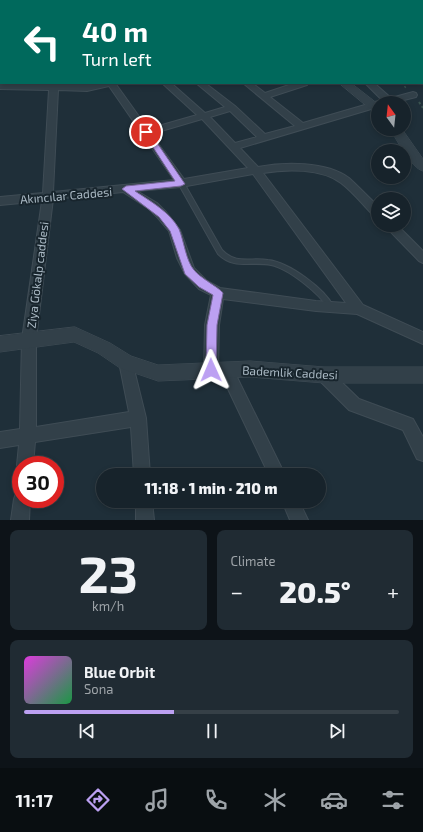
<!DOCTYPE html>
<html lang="en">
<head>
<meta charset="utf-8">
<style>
  body { margin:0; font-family:"Exo 2",sans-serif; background:#202b33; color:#f1f3f6; height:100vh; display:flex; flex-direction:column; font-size:15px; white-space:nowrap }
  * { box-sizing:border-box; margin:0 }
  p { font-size:13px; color:#9ea4a9 }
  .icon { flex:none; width:22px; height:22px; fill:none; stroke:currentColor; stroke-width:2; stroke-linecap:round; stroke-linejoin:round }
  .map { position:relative; height:520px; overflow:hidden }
  .panel { display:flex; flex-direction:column; gap:10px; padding:10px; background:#0d1318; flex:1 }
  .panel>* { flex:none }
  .guide { position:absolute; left:0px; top:0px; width:423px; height:84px; box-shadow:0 2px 6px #0003,0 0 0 1px #364047; background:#00695c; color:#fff; overflow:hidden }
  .needle { width:26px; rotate:345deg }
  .buttons { position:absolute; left:371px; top:96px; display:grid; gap:8px }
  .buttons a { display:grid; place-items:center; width:40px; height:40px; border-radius:50%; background:#17232b; box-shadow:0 2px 6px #0003,0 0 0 1px #364047; font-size:20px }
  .speed { position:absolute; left:12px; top:456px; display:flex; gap:8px; font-size:20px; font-weight:700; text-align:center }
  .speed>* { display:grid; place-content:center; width:52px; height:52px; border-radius:50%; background:#17232b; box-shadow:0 2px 6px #0003,0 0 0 1px #364047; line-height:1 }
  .speed .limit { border:6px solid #d22; background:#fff; color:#111 }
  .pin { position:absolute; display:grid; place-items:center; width:34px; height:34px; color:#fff; margin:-17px; border:2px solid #fff; border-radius:50%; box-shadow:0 1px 4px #0007 }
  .me { position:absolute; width:44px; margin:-22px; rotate:359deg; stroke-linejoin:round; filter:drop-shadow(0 0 3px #0008) }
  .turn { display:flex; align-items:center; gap:14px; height:84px; padding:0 16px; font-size:18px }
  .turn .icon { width:52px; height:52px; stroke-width:2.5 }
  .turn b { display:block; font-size:28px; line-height:34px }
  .big { font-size:30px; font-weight:800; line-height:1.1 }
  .panel .widget { flex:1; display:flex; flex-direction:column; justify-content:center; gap:6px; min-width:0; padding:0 14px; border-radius:8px; background:#202b33 }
  .panel .dial { align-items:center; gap:0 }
  .dial b { font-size:52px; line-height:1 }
  .song { display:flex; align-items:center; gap:12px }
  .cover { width:48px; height:48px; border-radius:6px; background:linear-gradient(135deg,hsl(300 70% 55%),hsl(140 70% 35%)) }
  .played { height:4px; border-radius:2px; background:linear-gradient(90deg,#bca0f2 40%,#364047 40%) }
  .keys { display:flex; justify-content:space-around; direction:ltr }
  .heat { display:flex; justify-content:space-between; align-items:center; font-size:22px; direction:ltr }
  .panel .tiles { flex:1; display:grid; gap:10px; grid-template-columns:1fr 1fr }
  .widget:last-child { grid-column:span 2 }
  .trip { position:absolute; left:96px; top:468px; width:230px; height:40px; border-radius:20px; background:#17232b; box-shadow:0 2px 6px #0003,0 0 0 1px #364047; font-weight:800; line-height:40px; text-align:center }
  .tabs { display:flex; height:64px; justify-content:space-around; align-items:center; background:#090e11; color:#9ea4a9 }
  .tabs .icon { width:28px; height:28px }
  .tabs .on { color:#bca0f2 }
  .tabs b { font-size:18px; color:#f1f3f6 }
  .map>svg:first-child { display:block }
</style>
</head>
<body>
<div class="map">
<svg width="423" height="520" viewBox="0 0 423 520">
  <rect width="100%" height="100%" fill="#1f2f39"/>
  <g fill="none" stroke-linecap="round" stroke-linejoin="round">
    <defs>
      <g id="service">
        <polygon points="27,0 31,0 30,1 26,1"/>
        <path d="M181 181 184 183 222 250C236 265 251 257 268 260 289 262 325 289 334 307L333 309 331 310 329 309C320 294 288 268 271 265 251 261 234 270 218 254L178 183Z"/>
      </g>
      <g id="minor">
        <rect x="81" y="0" width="6" height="1"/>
        <rect x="133" y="0" width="13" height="1"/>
        <rect x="218" y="0" width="6" height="1"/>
        <rect x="0" y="21" width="1" height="4"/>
        <path d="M0 83 50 85V83H58V85H87L99 83H115L148 129 197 115 162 83H171L205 113 225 107 196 83H205L235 106 265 134 295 126 243 83H252L265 93 295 83H308L307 85 270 97 303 123 382 100 365 83H374L391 98 413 92 416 93 417 95 416 97 392 103H378V107L240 148 258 167C284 162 326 161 349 178 359 187 368 197 378 206V217L374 216C363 205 353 192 341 183 321 168 286 169 263 173L363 305 423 332V344L357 314 316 311 223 299 219 325 218 370 216 375 211 377 206 375 204 370 205 325 211 295 199 289 185 274 177 258 169 231 158 218 149 209 123 192 53 199 36 339V427L129 412 119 362 121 357 126 356 131 357 146 418 150 475H134L131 427 35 442 33 465H21V471H19L17 465 19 445 0 448V432L20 429 22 339 42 201 0 205V197L43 193 49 90 0 89ZM109 86 174 180 53 192 58 90 87 91ZM230 111 257 137 235 143 210 117ZM202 119 248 168 184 179 151 134ZM253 174 346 303 316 301 220 288 207 281 194 268 180 230 166 212 157 203 137 191 181 187Z"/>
        <polygon points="384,225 397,225 423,251 423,263 419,261"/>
        <polygon points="226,363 231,365 285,475 269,475 219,370 221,365"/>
        <polygon points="324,368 329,370 359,399 413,419 423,437 423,461 417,459 403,430 349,410 319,380 317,375 319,370"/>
        <polygon points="21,491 21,499 30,499 29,520 11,520 14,499 16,493"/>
        <polygon points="136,501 152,501 154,520 136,520"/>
        <polygon points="282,501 299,501 308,520 290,520"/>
      </g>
      <g id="tertiary">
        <rect x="261" y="0" width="8" height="1"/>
        <polygon points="339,83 351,83 378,104 378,113 374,112"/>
        <path d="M390 129H402L423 159V171C411 168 397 140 390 129Z"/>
        <polygon points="75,327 110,343 131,356 158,365 250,361 324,367 423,367 423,383 324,383 250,377 158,381 120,368 98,353 74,342 0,352 0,336"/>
      </g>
    </defs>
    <use href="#service" stroke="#3f4c55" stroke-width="2"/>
    <use href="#minor" stroke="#3f4c55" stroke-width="2"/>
    <use href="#tertiary" stroke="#3f4c55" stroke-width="1"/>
    <polyline stroke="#39524f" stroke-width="1.5" stroke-dasharray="2 2" stroke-linecap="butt" points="402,83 406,88"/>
    <polyline stroke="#39524f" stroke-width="2" stroke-dasharray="2.5 2.5" stroke-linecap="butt" points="419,102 423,108"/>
    <use href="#service" fill="#324049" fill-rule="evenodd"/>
    <use href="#minor" fill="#324049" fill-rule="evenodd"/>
    <use href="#tertiary" fill="#324049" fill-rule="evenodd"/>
  </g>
  <path fill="#bca0f2" stroke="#7a689d" d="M146 130 149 131 185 184 181 186 135 191C150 201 170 212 179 229 184 241 186 261 194 270 200 278 220 288 223 293L217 325 216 370 215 374 211 375 207 374 206 370 207 325 213 295 199 287 185 274 170 231 159 217 122 189 126 186 175 181 143 132Z"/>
  <g text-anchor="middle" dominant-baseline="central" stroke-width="4" stroke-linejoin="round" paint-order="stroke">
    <g font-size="12" fill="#acbbc6" stroke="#18252d">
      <text transform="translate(66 195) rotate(-5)">Akıncılar Caddesi</text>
      <text transform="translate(37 275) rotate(-83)">Ziya Gökalp caddesi</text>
      <text transform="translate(290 372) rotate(3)">Bademlik Caddesi</text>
    </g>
  </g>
</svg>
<div class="buttons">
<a><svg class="needle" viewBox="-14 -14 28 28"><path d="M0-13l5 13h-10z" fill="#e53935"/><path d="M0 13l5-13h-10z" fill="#9ea4a9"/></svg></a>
<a><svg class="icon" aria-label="search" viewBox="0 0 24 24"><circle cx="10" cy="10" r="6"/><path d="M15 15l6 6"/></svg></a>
<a><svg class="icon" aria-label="layers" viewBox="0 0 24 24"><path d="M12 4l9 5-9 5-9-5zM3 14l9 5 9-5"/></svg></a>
</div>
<div class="speed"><div class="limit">30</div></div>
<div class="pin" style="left:146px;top:132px;background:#d93025"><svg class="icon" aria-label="arrive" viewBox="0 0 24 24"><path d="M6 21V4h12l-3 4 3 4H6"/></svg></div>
<svg class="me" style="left:211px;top:370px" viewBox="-20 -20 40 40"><path d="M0-17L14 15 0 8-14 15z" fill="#bca0f2" stroke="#fff" stroke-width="4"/></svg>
<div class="trip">11:18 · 1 min · 210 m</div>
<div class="guide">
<div class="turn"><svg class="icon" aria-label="left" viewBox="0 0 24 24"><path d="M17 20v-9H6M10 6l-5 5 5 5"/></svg><div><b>40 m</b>Turn left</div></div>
</div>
</div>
<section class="panel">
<div class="tiles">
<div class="widget dial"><b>23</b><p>km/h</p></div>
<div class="widget"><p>Climate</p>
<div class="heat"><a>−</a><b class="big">20.5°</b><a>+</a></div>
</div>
<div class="widget">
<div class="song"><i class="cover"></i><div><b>Blue Orbit</b><p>Sona</p></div></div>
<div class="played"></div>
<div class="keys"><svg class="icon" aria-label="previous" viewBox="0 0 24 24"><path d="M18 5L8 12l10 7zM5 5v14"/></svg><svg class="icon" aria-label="pause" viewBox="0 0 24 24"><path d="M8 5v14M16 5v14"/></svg><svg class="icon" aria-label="next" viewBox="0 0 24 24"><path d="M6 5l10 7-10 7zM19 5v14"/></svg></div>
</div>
</div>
</section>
<nav class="tabs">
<b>11:17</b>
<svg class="icon on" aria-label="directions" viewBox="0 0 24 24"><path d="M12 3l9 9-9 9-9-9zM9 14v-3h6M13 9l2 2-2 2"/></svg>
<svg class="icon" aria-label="music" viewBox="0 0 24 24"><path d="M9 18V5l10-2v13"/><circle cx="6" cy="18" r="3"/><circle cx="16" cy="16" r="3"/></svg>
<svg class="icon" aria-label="phone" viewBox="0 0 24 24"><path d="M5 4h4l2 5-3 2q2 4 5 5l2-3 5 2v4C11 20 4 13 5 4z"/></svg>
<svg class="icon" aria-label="climate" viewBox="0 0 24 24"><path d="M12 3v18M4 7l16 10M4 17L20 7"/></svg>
<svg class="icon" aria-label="car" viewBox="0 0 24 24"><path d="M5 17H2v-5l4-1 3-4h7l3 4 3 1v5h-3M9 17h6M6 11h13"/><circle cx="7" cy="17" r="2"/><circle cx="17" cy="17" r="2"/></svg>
<svg class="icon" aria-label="filters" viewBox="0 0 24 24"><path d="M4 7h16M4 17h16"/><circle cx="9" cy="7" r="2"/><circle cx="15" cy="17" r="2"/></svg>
</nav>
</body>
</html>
